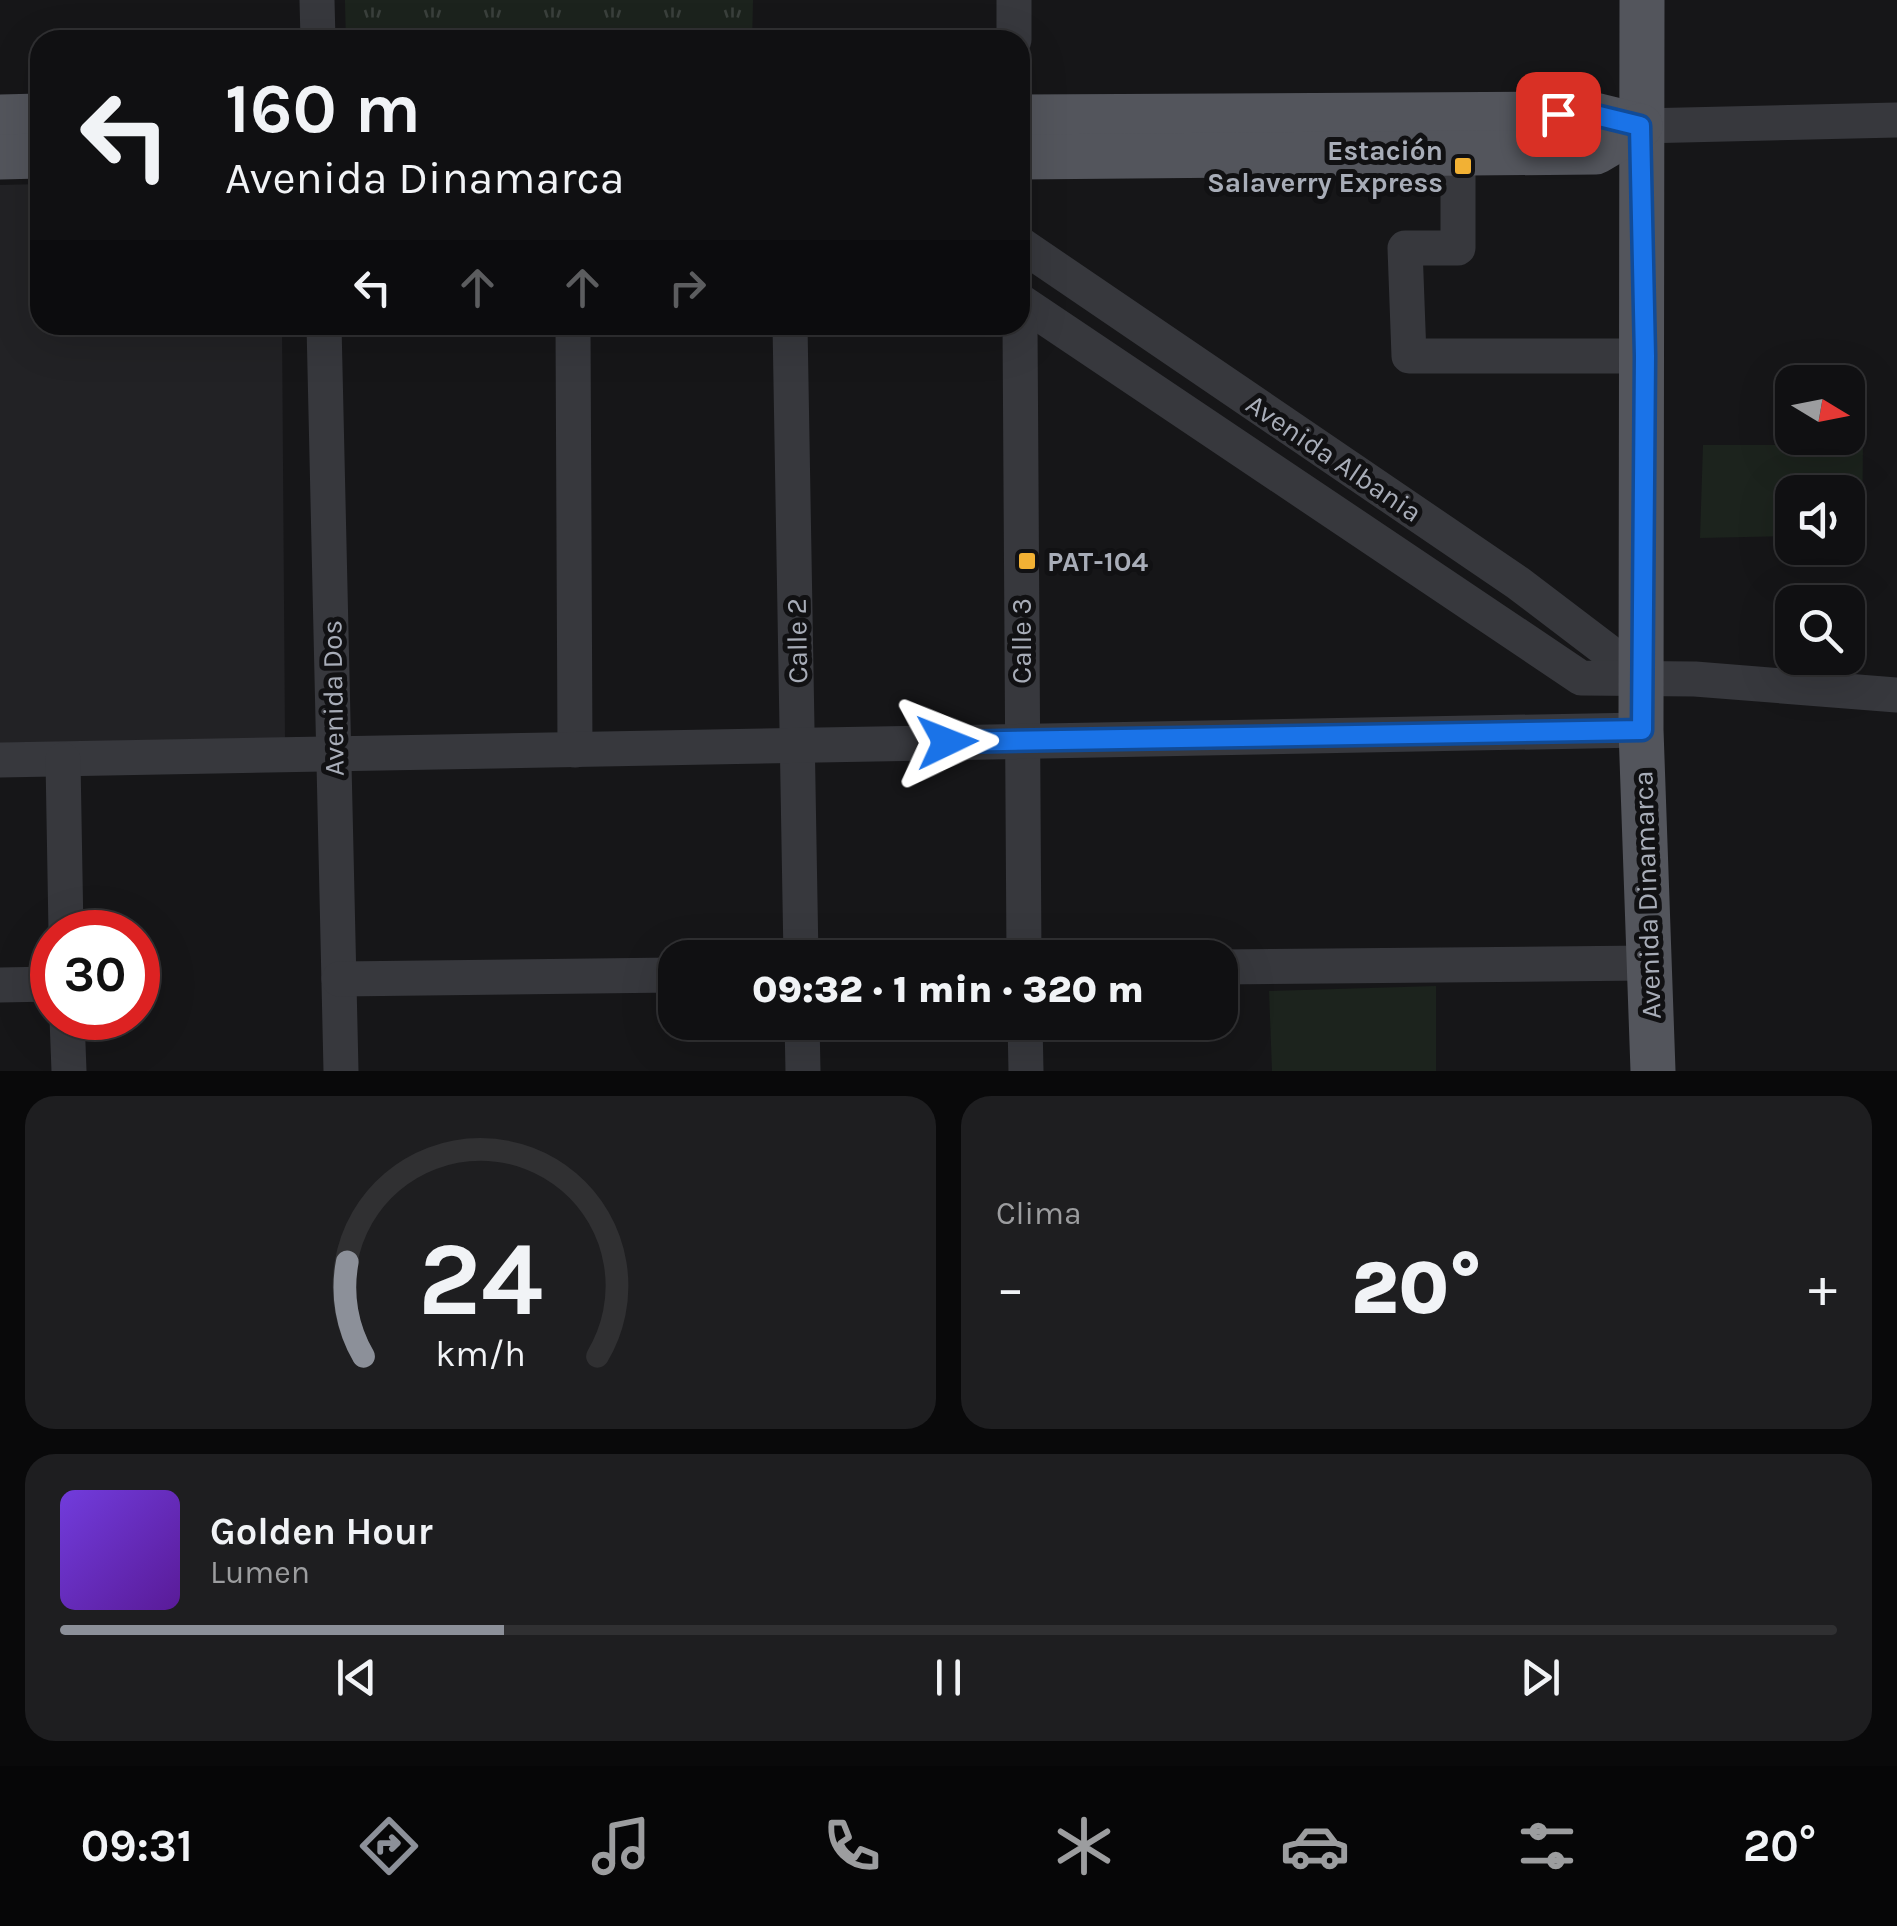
<!DOCTYPE html>
<html lang="es">
<head>
<meta charset="utf-8">
<style>
  body { margin:0; font-family:Karla,sans-serif; background:#1e1e20; color:#f1f3f6; height:100vh; display:flex; flex-direction:column; font-size:38px; white-space:nowrap }
  * { box-sizing:border-box; margin:0 }
  p { font-size:32px; color:#9c9d9f }
  .icon { flex:none; width:55px; height:55px; fill:none; stroke:currentColor; stroke-width:2; stroke-linecap:round; stroke-linejoin:round }
  .map { position:relative; height:1071px; overflow:hidden }
  .sheet { display:flex; flex-direction:column; gap:25px; padding:25px; background:#09090a; flex:1 }
  .sheet>* { flex:none }
  .hud { position:absolute; left:30px; top:30px; width:1000px; height:305px; border-radius:30px; box-shadow:0 10px 40px #0002,0 0 0 2px #303032; background:#101012; color:#f1f3f6; overflow:hidden }
  .needle { width:65px; rotate:100deg }
  .fabs { position:absolute; left:1775px; top:365px; display:grid; gap:20px }
  .fabs a { display:grid; place-items:center; width:90px; height:90px; border-radius:20px; background:#101012; box-shadow:0 10px 40px #0002,0 0 0 2px #303032; font-size:50px }
  .speed { position:absolute; left:30px; top:910px; display:flex; gap:20px; font-size:50px; font-weight:700; text-align:center }
  .speed>* { display:grid; place-content:center; width:130px; height:130px; border-radius:50%; background:#101012; box-shadow:0 10px 40px #0002,0 0 0 2px #303032; line-height:1 }
  .speed .limit { border:15px solid #d22; background:#fff; color:#111 }
  .pin { position:absolute; display:grid; place-items:center; width:85px; height:85px; color:#fff; margin:-42px; border-radius:20px; box-shadow:0 5px 15px #0006 }
  .me { position:absolute; width:110px; margin:-55px; rotate:88deg; stroke-linejoin:round; filter:drop-shadow(0 0 8px #0008) }
  .turn { display:flex; align-items:center; gap:35px; height:210px; padding:0 30px; font-size:45px }
  .turn .icon { width:130px; height:130px; stroke-width:2.5 }
  .turn b { display:block; font-size:70px; line-height:85px }
  .lanes { display:flex; align-items:center; height:95px; padding:0 30px; background:#0003; justify-content:center; gap:50px; direction:ltr }
  .lanes .off { opacity:.35 }
  .big { font-size:75px; font-weight:800; line-height:1.1 }
  .sheet .card { flex:1; display:flex; flex-direction:column; justify-content:center; gap:15px; min-width:0; padding:0 35px; border-radius:30px; background:#1e1e20 }
  .sheet .dial { align-items:center; gap:0 }
  .dial svg { height:260px; overflow:visible; fill:none; stroke:#303032; stroke-width:7; stroke-linecap:round; text-anchor:middle }
  .dial text { fill:#f1f3f6; stroke:none }
  .song { display:flex; align-items:center; gap:30px }
  .cover { width:120px; height:120px; border-radius:15px; background:linear-gradient(135deg,hsl(260 70% 55%),hsl(270 70% 35%)) }
  .played { height:10px; border-radius:5px; background:linear-gradient(90deg,#8c9099 25%,#303032 25%) }
  .keys { display:flex; justify-content:space-around; direction:ltr }
  .heat { display:flex; justify-content:space-between; align-items:center; font-size:55px; direction:ltr }
  .sheet .tiles { flex:1; display:grid; gap:25px; grid-template-columns:1fr 1fr }
  .card:last-child { grid-column:span 2 }
  .trip { position:absolute; left:658px; top:940px; width:580px; height:100px; border-radius:30px; background:#101012; box-shadow:0 10px 40px #0002,0 0 0 2px #303032; font-weight:800; line-height:100px; text-align:center }
  .dock { display:flex; height:160px; justify-content:space-around; align-items:center; background:#060607; color:#9c9d9f }
  .dock .icon { width:70px; height:70px }
  .dock .active { color:#8c9099 }
  .dock b { font-size:45px; color:#f1f3f6 }
  .map>svg:first-child { display:block }
</style>
</head>
<body>
<div class="map">
<svg width="1897" height="1071" viewBox="0 0 1897 1071">
  <defs>
    <pattern id="grass-tufts" width="24" height="20" patternUnits="userSpaceOnUse" patternTransform="scale(2.5)"><rect width="24" height="20" fill="#1c231d"/><path d="M3 7l-1-3M5 7V3M7 7l1-3M15 17l-1-3M17 17v-4M19 17l1-3" fill="none" stroke="#3a403c"/></pattern>
  </defs>
  <rect width="100%" height="100%" fill="#161618"/>
  <polygon fill="#222225" points="40,184 40,325 282,325 285,738 0,743 0,185"/>
  <polygon fill="url(#grass-tufts)" points="345,0 753,0 752,40 346,40"/>
  <g fill="#1c231d">
    <polygon points="1703,445 1863,445 1862,534 1848,534 1848,492 1792,492 1792,536 1700,538"/>
    <polygon points="1436,986 1436,1071 1272,1071 1269,991"/>
  </g>
  <g fill="none" stroke-linecap="round" stroke-linejoin="round">
    <g stroke="#37383d" stroke-width="35">
      <polyline points="317,0 318,40"/>
      <polyline points="1014,40 1014,0"/>
      <polyline points="1640,126 1897,120"/>
      <polyline points="1458,131 1458,248 1405,248 1409,356 1645,356"/>
      <polyline points="1020,244 1518,583 1643,678"/>
      <polyline points="1020,301 1581,678 1695,679 1897,695"/>
      <polyline points="324,325 341,1071"/>
      <polyline points="573,325 575,750"/>
      <polyline points="790,325 801,958"/>
      <polyline points="1020,325 1024,958"/>
      <polyline points="0,760 1641,730"/>
      <polyline points="63,760 66,932"/>
      <polyline points="1220,967 1648,963"/>
      <polyline points="339,979 675,975"/>
      <polyline points="0,985 52,984"/>
      <polyline points="67,1018 69,1071"/>
      <polyline points="802,1022 803,1071"/>
      <polyline points="1025,1022 1026,1071"/>
    </g>
    <g stroke="#53555c" stroke-width="45">
      <polyline points="1642,0 1641,730 1653,1071"/>
      <polyline points="0,117 40,116"/>
      <polyline points="1020,117 1591,114 1640,126"/>
      <polyline points="0,157 40,156"/>
      <polyline points="1020,157 1596,152 1640,126"/>
    </g>
  </g>
  <g fill="none" stroke-linecap="round" stroke-linejoin="round">
    <defs>
      <polyline id="route" points="947,742 1642,730 1645,356 1640,126 1591,114 1558,114"/>
    </defs>
    <use href="#route" stroke="#114b97" stroke-width="25"/>
    <use href="#route" stroke="#1a73e8" stroke-width="18"/>
  </g>
  <g fill="#f2b134" stroke="#111113" stroke-width="4">
    <rect x="1453" y="156" width="20" height="20" rx="5"/>
    <rect x="1017" y="551" width="20" height="20" rx="5"/>
  </g>
  <g text-anchor="middle" dominant-baseline="central" stroke-width="10" stroke-linejoin="round" paint-order="stroke">
    <g font-size="28" font-weight="bold" fill="#a8adb8" stroke="#111113" text-anchor="end">
      <text x="1443" y="150">Estación<tspan x="1443" dy="32">Salaverry Express</tspan></text>
      <text x="1047" y="561" text-anchor="start">PAT-104</text>
    </g>
    <g font-size="28" fill="#a8adb8" stroke="#111113">
      <text transform="translate(1334 458) rotate(34)">Avenida Albania</text>
      <text transform="translate(797 641) rotate(-91)">Calle 2</text>
      <text transform="translate(1021 641) rotate(-90)">Calle 3</text>
      <text transform="translate(333 698) rotate(-91)">Avenida Dos</text>
      <text transform="translate(1647 895) rotate(-92)">Avenida Dinamarca</text>
    </g>
  </g>
</svg>
<div class="fabs">
<a><svg class="needle" viewBox="-14 -14 28 28"><path d="M0-13l5 13h-10z" fill="#e53935"/><path d="M0 13l5-13h-10z" fill="#9c9d9f"/></svg></a>
<a><svg class="icon" aria-label="sound" viewBox="0 0 24 24"><path d="M4 9h4l5-4v14l-5-4H4zM17 9q2 3 0 6"/></svg></a>
<a><svg class="icon" aria-label="search" viewBox="0 0 24 24"><circle cx="10" cy="10" r="6"/><path d="M15 15l6 6"/></svg></a>
</div>
<div class="speed"><div class="limit">30</div></div>
<div class="pin" style="left:1558px;top:114px;background:#d93025"><svg class="icon" aria-label="arrive" viewBox="0 0 24 24"><path d="M6 21V4h12l-3 4 3 4H6"/></svg></div>
<svg class="me" style="left:947px;top:742px" viewBox="-20 -20 40 40"><path d="M0-17L14 15 0 8-14 15z" fill="#1a73e8" stroke="#fff" stroke-width="4"/></svg>
<div class="trip">09:32 · 1 min · 320 m</div>
<div class="hud">
<div class="turn"><svg class="icon" aria-label="left" viewBox="0 0 24 24"><path d="M17 20v-9H6M10 6l-5 5 5 5"/></svg><div><b>160 m</b>Avenida Dinamarca</div></div>
<div class="lanes"><svg class="icon" aria-label="left" viewBox="0 0 24 24"><path d="M17 20v-9H6M10 6l-5 5 5 5"/></svg><svg class="icon off" aria-label="ahead" viewBox="0 0 24 24"><path d="M12 20V5M6 11l6-6 6 6"/></svg><svg class="icon off" aria-label="ahead" viewBox="0 0 24 24"><path d="M12 20V5M6 11l6-6 6 6"/></svg><svg class="icon off" aria-label="right" viewBox="0 0 24 24"><path d="M7 20v-9h11M14 6l5 5-5 5"/></svg></div>
</div>
</div>
<section class="sheet">
<div class="tiles">
<div class="card dial"><svg viewBox="0 0 100 80">
<path d="M14 69A42 42 0 1 1 86 69"/>
<path d="M14 69A42 42 0 0 1 9 40" stroke="#8c9099"/>
<text x="50" y="56" font-size="32" font-weight="700">24</text>
<text x="50" y="72" font-size="11">km/h</text>
</svg></div>
<div class="card"><p>Clima</p>
<div class="heat"><a>−</a><b class="big">20°</b><a>+</a></div>
</div>
<div class="card">
<div class="song"><i class="cover"></i><div><b>Golden Hour</b><p>Lumen</p></div></div>
<div class="played"></div>
<div class="keys"><svg class="icon" aria-label="previous" viewBox="0 0 24 24"><path d="M18 5L8 12l10 7zM5 5v14"/></svg><svg class="icon" aria-label="pause" viewBox="0 0 24 24"><path d="M8 5v14M16 5v14"/></svg><svg class="icon" aria-label="next" viewBox="0 0 24 24"><path d="M6 5l10 7-10 7zM19 5v14"/></svg></div>
</div>
</div>
</section>
<nav class="dock">
<b>09:31</b>
<svg class="icon active" aria-label="directions" viewBox="0 0 24 24"><path d="M12 3l9 9-9 9-9-9zM9 14v-3h6M13 9l2 2-2 2"/></svg>
<svg class="icon" aria-label="music" viewBox="0 0 24 24"><path d="M9 18V5l10-2v13"/><circle cx="6" cy="18" r="3"/><circle cx="16" cy="16" r="3"/></svg>
<svg class="icon" aria-label="phone" viewBox="0 0 24 24"><path d="M5 4h4l2 5-3 2q2 4 5 5l2-3 5 2v4C11 20 4 13 5 4z"/></svg>
<svg class="icon" aria-label="climate" viewBox="0 0 24 24"><path d="M12 3v18M4 7l16 10M4 17L20 7"/></svg>
<svg class="icon" aria-label="car" viewBox="0 0 24 24"><path d="M5 17H2v-5l4-1 3-4h7l3 4 3 1v5h-3M9 17h6M6 11h13"/><circle cx="7" cy="17" r="2"/><circle cx="17" cy="17" r="2"/></svg>
<svg class="icon" aria-label="filters" viewBox="0 0 24 24"><path d="M4 7h16M4 17h16"/><circle cx="9" cy="7" r="2"/><circle cx="15" cy="17" r="2"/></svg>
<b>20°</b>
</nav>
</body>
</html>
